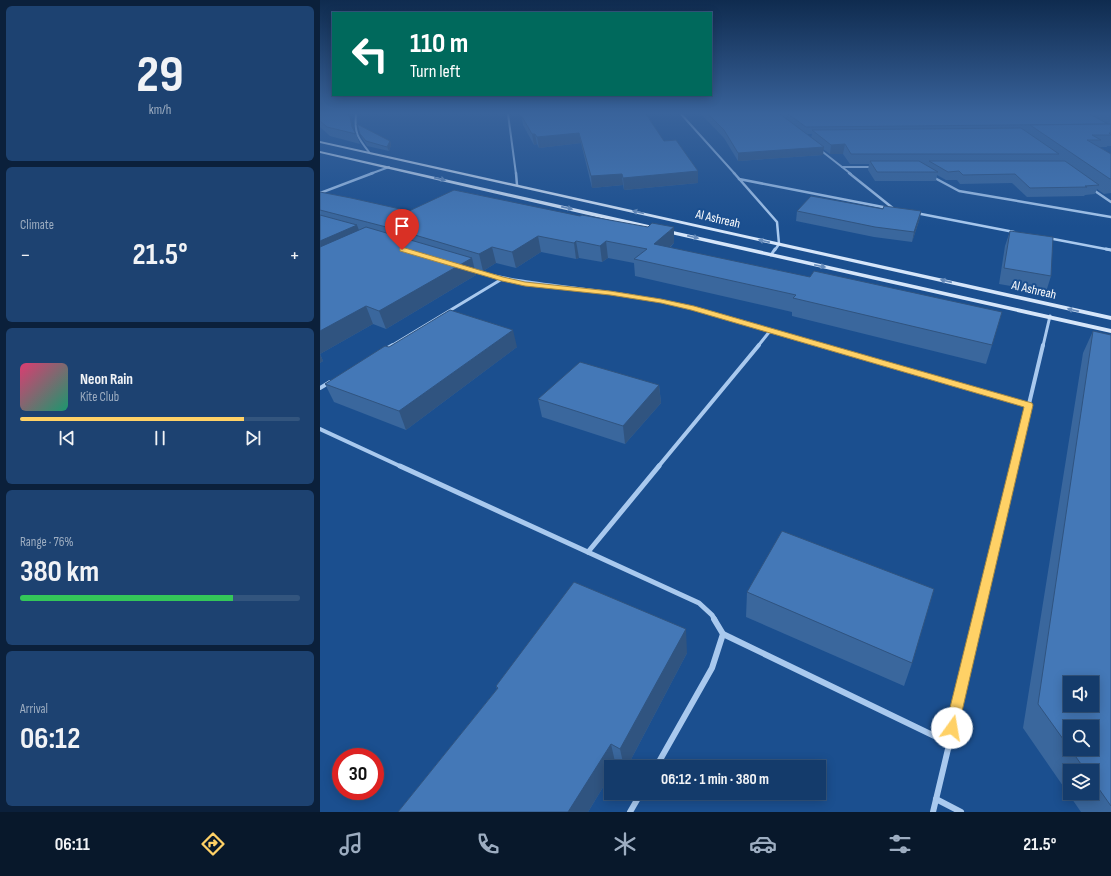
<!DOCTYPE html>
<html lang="en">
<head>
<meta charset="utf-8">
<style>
  body { margin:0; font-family:"Sofia Sans Condensed",sans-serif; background:#1d4271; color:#f1f3f6; height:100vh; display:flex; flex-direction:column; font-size:15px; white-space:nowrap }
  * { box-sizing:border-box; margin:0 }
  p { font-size:13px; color:#9dadc1 }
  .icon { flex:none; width:22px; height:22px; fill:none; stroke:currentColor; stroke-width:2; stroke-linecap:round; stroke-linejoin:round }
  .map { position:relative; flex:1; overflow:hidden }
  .panel { display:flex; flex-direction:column; gap:6px; padding:6px; background:#0b203b; width:320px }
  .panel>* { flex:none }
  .hud { position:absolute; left:12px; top:12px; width:380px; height:84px; border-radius:0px; box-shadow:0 2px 10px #0003,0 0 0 1px #33557e; background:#00695c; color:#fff; overflow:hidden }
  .tools { position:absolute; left:743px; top:676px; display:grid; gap:8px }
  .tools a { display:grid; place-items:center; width:36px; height:36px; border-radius:0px; background:#143b6b; box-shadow:0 2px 10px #0003,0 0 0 1px #33557e; font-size:20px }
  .speed { position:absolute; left:12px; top:748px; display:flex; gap:8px; font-size:20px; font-weight:700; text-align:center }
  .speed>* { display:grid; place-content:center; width:52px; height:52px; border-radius:50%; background:#143b6b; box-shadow:0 2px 10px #0003,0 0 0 1px #33557e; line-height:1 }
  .speed .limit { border:6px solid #d22; background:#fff; color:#111 }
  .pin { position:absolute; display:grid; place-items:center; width:34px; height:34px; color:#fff; margin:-41px -17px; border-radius:50% 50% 50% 0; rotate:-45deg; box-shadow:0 0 4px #0007 }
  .pin .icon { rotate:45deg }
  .me { position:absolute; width:44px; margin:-22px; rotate:13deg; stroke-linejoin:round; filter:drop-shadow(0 0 3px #0008) }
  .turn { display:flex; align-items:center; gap:14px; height:84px; padding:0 12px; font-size:18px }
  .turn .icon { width:52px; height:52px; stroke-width:2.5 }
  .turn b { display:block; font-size:28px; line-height:34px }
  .big { font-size:30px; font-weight:700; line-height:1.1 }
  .panel .tile { flex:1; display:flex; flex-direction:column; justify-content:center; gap:6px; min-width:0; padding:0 14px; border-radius:6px; background:#1d4271 }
  .panel .dial { align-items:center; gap:0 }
  .dial b { font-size:52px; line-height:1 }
  .song { display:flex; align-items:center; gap:12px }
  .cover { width:48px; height:48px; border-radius:6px; background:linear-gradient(135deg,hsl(340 70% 55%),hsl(160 70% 35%)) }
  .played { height:4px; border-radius:2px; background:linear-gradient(90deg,#ffd166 80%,#33557e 80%) }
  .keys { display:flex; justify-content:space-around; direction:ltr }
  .heat { display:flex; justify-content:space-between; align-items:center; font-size:22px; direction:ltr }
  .charge { height:6px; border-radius:3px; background:linear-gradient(90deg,#34c759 76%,#33557e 0) }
  .trip { position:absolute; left:284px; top:760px; width:222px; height:40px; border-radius:0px; background:#143b6b; box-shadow:0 2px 10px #0003,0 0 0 1px #33557e; font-weight:700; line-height:40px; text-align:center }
  .dock { display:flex; height:64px; justify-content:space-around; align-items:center; background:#08182b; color:#9dadc1 }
  .dock .icon { width:28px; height:28px }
  .dock .active { color:#ffd166 }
  .dock b { font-size:18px; color:#f1f3f6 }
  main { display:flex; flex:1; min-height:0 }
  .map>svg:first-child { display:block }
</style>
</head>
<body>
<main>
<section class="panel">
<div class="tile dial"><b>29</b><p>km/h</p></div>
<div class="tile"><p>Climate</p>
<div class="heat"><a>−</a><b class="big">21.5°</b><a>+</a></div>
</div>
<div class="tile">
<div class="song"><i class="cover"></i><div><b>Neon Rain</b><p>Kite Club</p></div></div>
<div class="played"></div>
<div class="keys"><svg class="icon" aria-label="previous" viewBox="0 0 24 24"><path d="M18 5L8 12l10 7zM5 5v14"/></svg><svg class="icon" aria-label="pause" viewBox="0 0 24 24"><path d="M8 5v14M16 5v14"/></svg><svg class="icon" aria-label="next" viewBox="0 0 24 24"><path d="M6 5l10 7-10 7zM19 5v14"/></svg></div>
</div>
<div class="tile"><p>Range · 76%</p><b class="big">380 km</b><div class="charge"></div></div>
<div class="tile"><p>Arrival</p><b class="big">06:12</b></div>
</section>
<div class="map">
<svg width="791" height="812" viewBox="0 0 791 812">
  <rect width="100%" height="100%" fill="#1b4f8f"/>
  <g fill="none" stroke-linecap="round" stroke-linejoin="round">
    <g stroke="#a9c9ee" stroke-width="2">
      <path d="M36 114C34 133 38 138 49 152"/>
      <polyline points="188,114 196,174"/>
      <polyline points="361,114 415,174"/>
      <polyline points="499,149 531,174"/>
      <polyline points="522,167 554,167"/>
      <polyline points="50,174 69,167"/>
    </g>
    <g stroke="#a9c9ee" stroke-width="2.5">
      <polyline points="196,173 197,185"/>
      <polyline points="414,173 457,222 459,244 455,250"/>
      <polyline points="529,173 574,209"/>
      <polyline points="611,176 639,191 791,217"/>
      <polyline points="419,179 568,208"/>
      <polyline points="772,189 791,202"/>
      <polyline points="0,193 53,173"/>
      <polyline points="596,213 694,232"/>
      <polyline points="728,238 791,250"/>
    </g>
    <g stroke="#a9c9ee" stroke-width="3">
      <polyline points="786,249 791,250"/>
      <polyline points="451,255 455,249"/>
      <path d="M150 270C207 286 266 287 324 298 384 309 443 329 502 346"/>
      <polyline points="71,346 182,279"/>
      <polyline points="438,346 450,331"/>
      <polyline points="723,346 730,316"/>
    </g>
    <g stroke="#a9c9ee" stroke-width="4">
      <polyline points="499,345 709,405"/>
      <polyline points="64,350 73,345"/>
      <polyline points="0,388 10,382"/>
      <polyline points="0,429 82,467"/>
      <polyline points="338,467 439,345"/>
      <polyline points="694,467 723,345"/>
    </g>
    <g stroke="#a9c9ee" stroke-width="5">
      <polyline points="80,466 379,603 392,615 395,620"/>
      <polyline points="268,552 339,466"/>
      <polyline points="658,620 695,466"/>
    </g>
    <g stroke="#a9c9ee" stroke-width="6">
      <polyline points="403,634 629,743"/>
      <polyline points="336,767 392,668 403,634 394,619"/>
      <polyline points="616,799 641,812"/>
      <polyline points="310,812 321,793"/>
      <polyline points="613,812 659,619"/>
    </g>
    <g fill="#d6e6fa" fill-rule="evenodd">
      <polygon points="0,141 791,316 791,320 0,143"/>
      <polygon points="0,151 333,226 336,228 333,230 0,153"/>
      <polygon points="344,229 791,329 791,333 342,232 341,231"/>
    </g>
  </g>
  <g fill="#3a679d" fill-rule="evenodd">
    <polygon points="0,114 33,125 34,130 36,134 40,144 10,136 0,127"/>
    <polygon points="201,114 344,141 378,171 378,183 304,190 303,185 272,188 261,143 219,148 217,144 214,145 203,125"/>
    <path d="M381 114H791V146H787V147H779L791 154V193L784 194 777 189 775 194 765 195 764 196 707 197 692 183 640 184 637 180H626L617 175 616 181H555L548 170 549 164H530L523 154H510L503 149V155L418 161 404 138ZM487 134H492L491 138Z"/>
    <polygon points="37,124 70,141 71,145 69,151 47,146 42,138"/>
    <polygon points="0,192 89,211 354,243 350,248 672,345 666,364 472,316 472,312 315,276 314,263 288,258 282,262 259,258 256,259 221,252 196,268 176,263 163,271 154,268 156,275 66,329 53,324 0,354 3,361 0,363"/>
    <polygon points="563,209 601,211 599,221 592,242 554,237 476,221 477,211"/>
    <polygon points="690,231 731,276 726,292 679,284 685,246"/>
    <path d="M773 331 791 335V812H761L703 728 763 353ZM750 771H772V793H750Z"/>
    <polygon points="69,347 197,347 86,430 14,402 5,384"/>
    <polygon points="339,385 341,403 305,444 222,417 218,399"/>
    <polygon points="427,592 592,663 584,686 426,617"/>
    <polygon points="367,653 307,767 297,767 296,766 296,767 291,767 291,774 268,812 78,812 177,689 176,686"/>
  </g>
  <g fill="#305480">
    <polygon points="30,116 33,125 35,136 32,127"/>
    <polygon points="259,133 261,143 219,148 217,137"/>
    <polygon points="212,134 215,134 217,144 214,145"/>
    <polygon points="70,141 71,145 69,151 67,147"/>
    <polygon points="525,144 523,154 510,154 511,145"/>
    <polygon points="504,147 503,155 418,161 418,153"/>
    <polygon points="378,171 378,183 304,190 303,178"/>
    <polygon points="302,174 303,185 272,188 271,176"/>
    <polygon points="601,211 599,221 592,242 594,232"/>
    <polygon points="37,225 43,241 0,261 0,241"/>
    <polygon points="354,227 354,243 335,261 334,244"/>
    <polygon points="218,236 221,252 196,268 192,252"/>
    <polygon points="256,241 259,258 256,259 254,243"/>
    <polygon points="286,241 288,258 282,262 280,246"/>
    <polygon points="172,247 176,263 163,271 159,254"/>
    <polygon points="152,258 156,275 66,329 59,311"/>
    <polygon points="46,306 53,324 0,354 3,361 0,363 0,331"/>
    <polygon points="193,330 197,347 86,430 79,411"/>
    <polygon points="339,385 341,403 305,444 303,426"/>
    <polygon points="366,629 367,653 307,767 304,767 300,749"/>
    <polygon points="291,744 296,766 296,767 291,767 291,774 268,812 248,812"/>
  </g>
  <g fill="#4478b7" stroke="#305480" fill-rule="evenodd">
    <polygon points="0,114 25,114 30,116 32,127 36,134 7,127 0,121"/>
    <polygon points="201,114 326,114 344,141 356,140 378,171 303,178 302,174 271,176 259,133 217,137 215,134 212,134 201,115"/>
    <polygon points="388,114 460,114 504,147 418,153 404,130"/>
    <polygon points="468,114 770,114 788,124 486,127"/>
    <polygon points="37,124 70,141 67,147 46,141 40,134"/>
    <polygon points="791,124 791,133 789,133 791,135 772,135 781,140 767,140 791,154 791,179 790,179 710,125"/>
    <polygon points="701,128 739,154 531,154 525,144 511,145 492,130"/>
    <polygon points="550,161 599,161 618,172 557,172"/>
    <polygon points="609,161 745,161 779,185 765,186 767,187 710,188 695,174 643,175 639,171 628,172"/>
    <polygon points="134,190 260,216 262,215 328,227 332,223 354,227 334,244 490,277 494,271 682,312 672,345 473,298 476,295 314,259 327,249 286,241 280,246 256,241 254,243 218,236 192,252 172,247 159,254 78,230 0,210 0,192 31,198 89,211"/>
    <polygon points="491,196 563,209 564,206 601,211 594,232 555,227 477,211"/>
    <polygon points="0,215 37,225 0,241"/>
    <polygon points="46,227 152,258 59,311 46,306 0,331 0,247"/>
    <polygon points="690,231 733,237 731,276 684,268"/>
    <polygon points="130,310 193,330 79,411 5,384 65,346 69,347"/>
    <path d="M773 331 791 335V806L772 779V771H766L718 704ZM750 683H772V705H750ZM750 727H772V749H750Z"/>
    <polygon points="260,362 339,385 303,426 218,399"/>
    <polygon points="462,531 614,589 592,663 427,592"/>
    <polygon points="254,582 366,629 300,749 291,744 248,812 78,812 178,688 176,686"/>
  </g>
  <defs><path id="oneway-solid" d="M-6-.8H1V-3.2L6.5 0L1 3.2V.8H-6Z"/></defs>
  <g fill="#668bba">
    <use href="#oneway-solid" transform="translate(120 179) rotate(13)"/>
    <use href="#oneway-solid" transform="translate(247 208) rotate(13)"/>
    <use href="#oneway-solid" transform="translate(318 212) rotate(-167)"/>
    <use href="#oneway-solid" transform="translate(373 237) rotate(13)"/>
    <use href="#oneway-solid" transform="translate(444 241) rotate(-167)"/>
    <use href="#oneway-solid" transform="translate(500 266) rotate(12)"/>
    <use href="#oneway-solid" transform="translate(626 281) rotate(-167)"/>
    <use href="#oneway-solid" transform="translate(753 310) rotate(-167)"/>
  </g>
  <linearGradient id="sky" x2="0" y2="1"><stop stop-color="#0f2b4f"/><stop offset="0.5" stop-color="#39639b"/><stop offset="1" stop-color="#39639b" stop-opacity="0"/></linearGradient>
  <rect width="791" height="227" fill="url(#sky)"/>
  <polygon fill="#ffd166" stroke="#a68842" points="80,248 85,248 183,277 205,282 290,291 341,299 374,306 712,403 713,405 637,733 632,735 627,733 625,728 704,407 371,310 341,303 290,295 205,286 182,281 80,251"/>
  <g text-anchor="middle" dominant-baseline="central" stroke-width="4" stroke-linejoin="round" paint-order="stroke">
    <g font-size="13" fill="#fff" stroke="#1b4f8f">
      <text transform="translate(398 219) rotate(13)">Al Ashreah</text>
      <text transform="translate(714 290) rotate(13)">Al Ashreah</text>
    </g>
  </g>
</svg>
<div class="tools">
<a><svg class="icon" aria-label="sound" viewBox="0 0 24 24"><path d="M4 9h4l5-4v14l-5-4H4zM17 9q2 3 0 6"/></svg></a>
<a><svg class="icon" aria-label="search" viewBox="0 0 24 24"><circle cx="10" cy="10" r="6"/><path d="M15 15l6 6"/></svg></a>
<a><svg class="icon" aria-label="layers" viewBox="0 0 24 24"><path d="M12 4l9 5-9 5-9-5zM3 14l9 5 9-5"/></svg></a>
</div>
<div class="speed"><div class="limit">30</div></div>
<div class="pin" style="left:82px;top:250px;background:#d93025"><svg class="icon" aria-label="arrive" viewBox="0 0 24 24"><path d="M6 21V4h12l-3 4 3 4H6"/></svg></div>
<svg class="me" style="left:632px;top:728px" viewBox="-20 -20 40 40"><circle r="19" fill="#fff"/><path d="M0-13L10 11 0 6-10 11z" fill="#ffd166"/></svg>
<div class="trip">06:12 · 1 min · 380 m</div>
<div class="hud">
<div class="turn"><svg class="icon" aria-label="left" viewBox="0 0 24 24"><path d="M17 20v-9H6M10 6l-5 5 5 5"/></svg><div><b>110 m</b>Turn left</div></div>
</div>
</div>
</main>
<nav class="dock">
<b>06:11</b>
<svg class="icon active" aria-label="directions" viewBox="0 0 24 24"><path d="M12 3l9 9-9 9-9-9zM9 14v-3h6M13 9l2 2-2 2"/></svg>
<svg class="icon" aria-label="music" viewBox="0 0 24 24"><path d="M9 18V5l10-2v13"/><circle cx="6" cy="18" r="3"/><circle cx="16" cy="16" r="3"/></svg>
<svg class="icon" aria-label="phone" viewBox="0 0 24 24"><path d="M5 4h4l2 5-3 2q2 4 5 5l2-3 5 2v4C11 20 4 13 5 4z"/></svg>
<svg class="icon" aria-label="climate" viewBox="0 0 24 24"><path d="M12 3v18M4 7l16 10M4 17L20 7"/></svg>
<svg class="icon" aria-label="car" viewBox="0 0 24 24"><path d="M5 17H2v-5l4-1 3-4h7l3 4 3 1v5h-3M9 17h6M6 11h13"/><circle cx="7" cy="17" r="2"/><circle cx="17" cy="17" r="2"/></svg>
<svg class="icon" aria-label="filters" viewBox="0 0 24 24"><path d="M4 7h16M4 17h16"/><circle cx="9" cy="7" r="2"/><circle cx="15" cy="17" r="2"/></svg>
<b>21.5°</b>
</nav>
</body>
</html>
